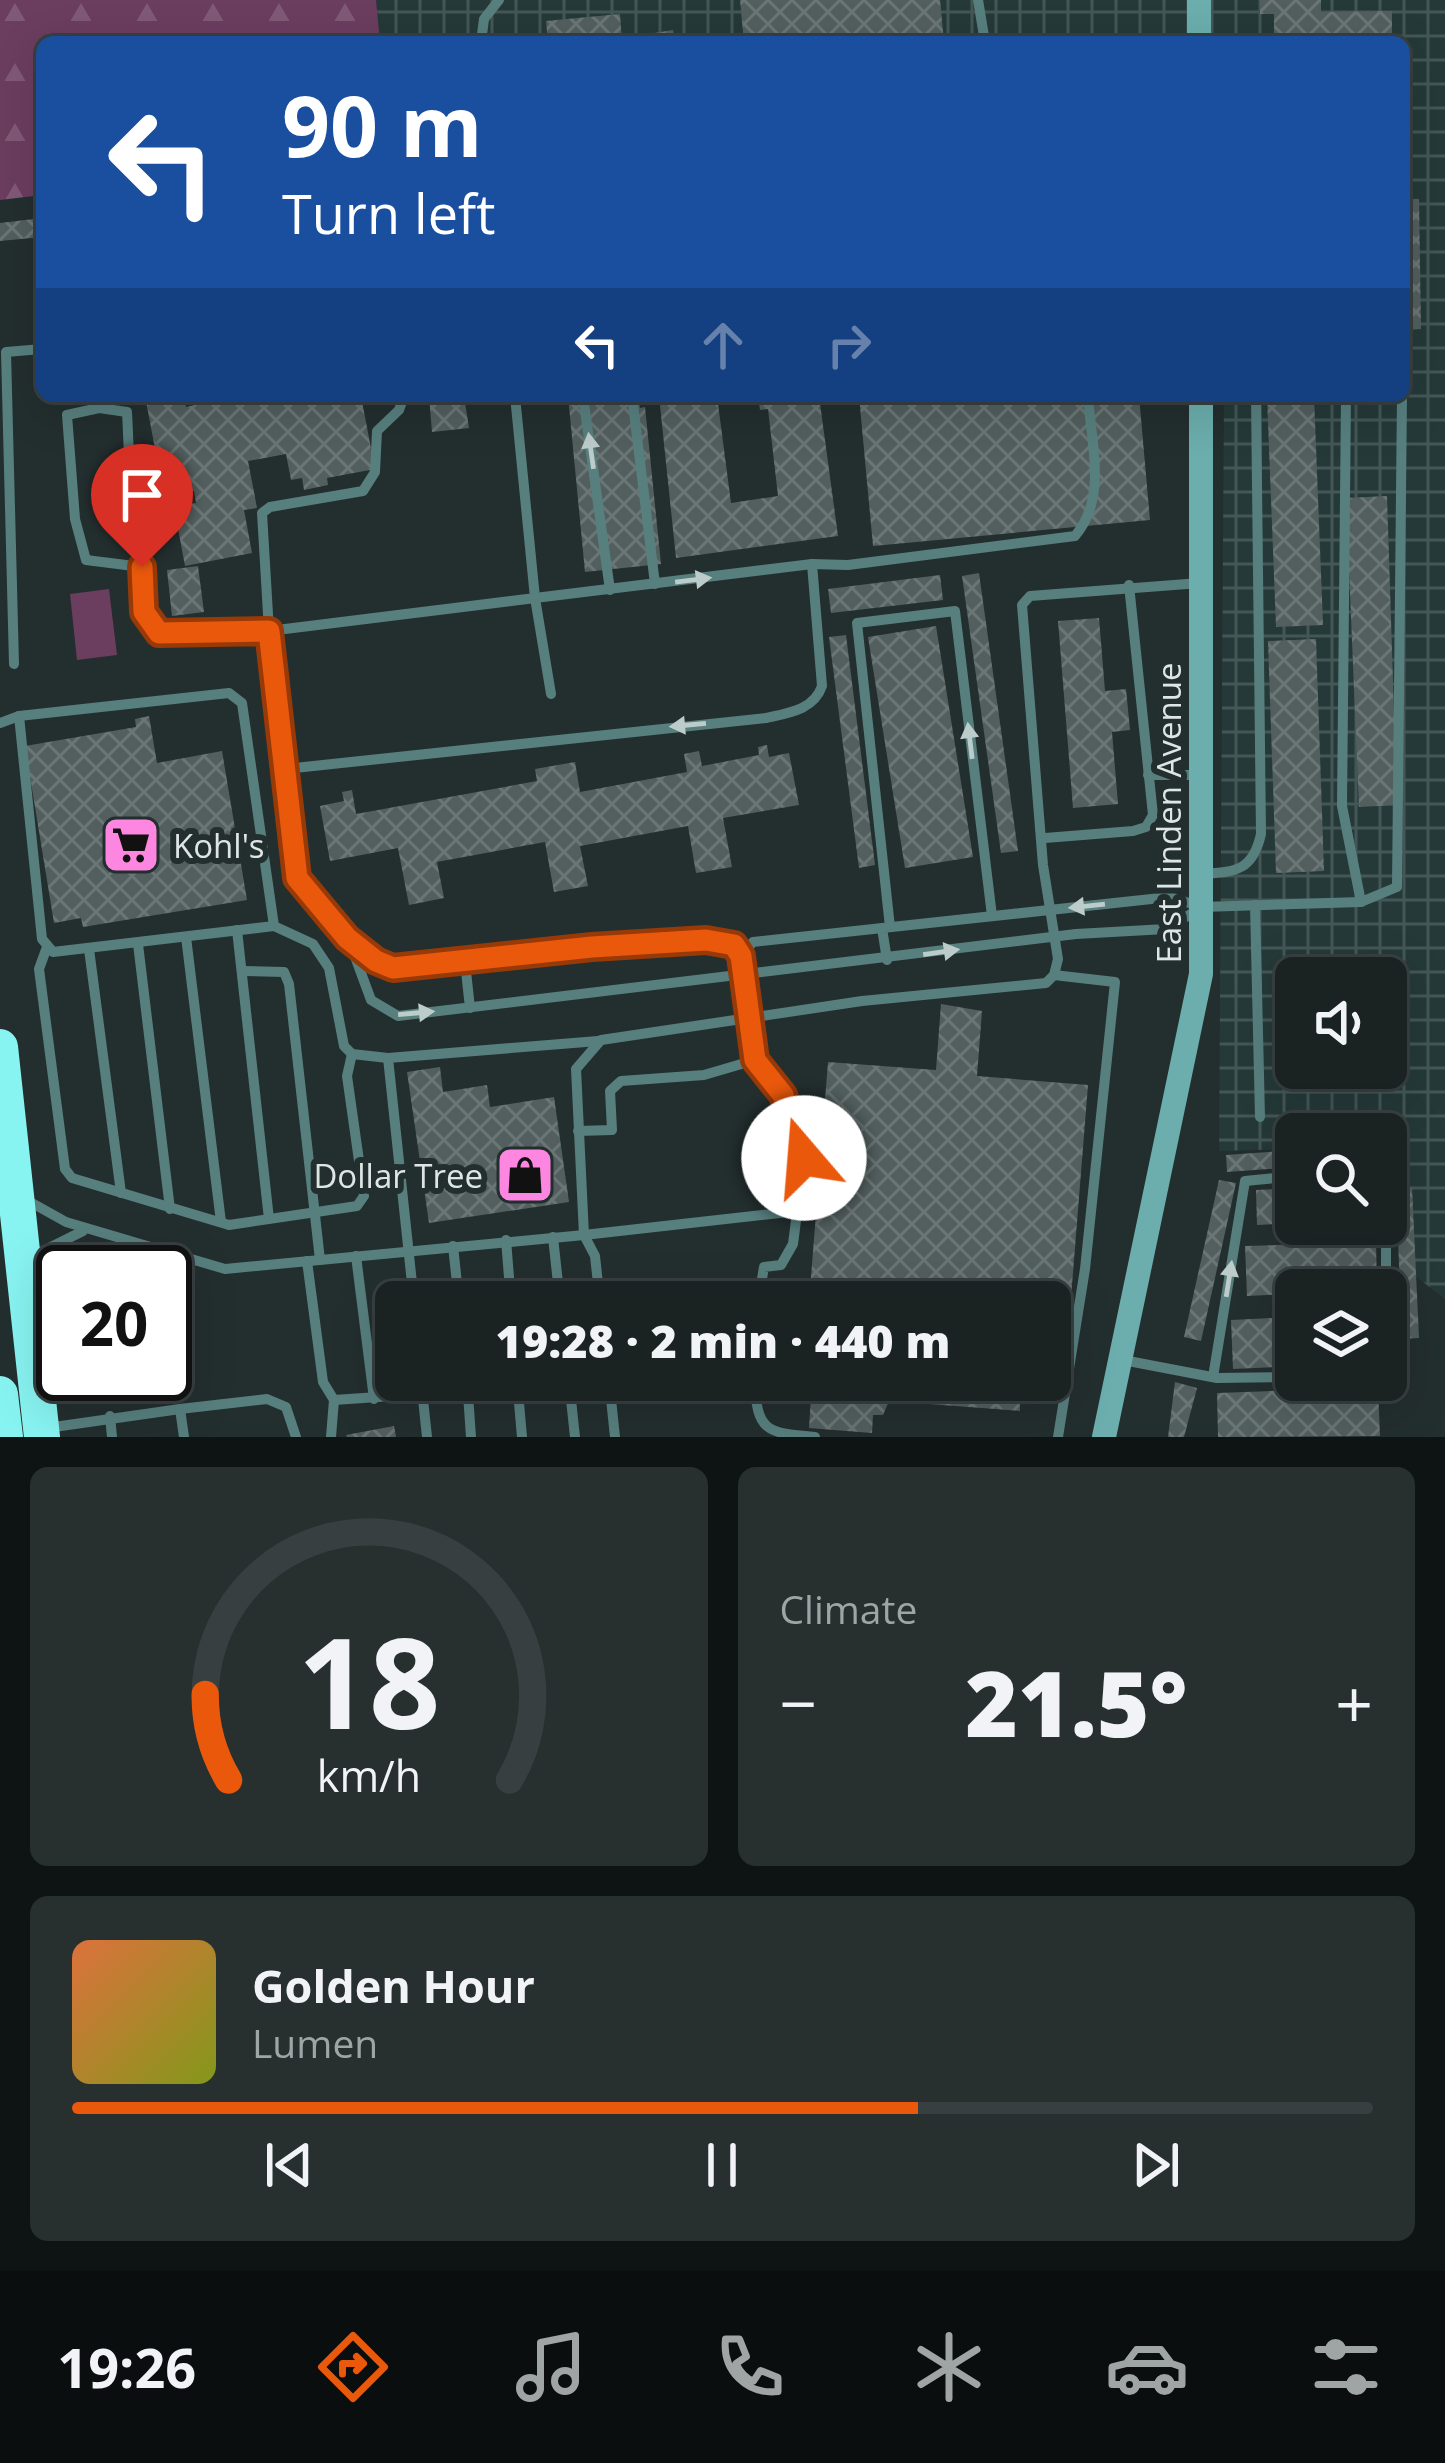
<!DOCTYPE html>
<html lang="en">
<head>
<meta charset="utf-8">
<style>
  body { margin:0; font-family:"Open Sans",sans-serif; background:#272f2f; color:#f1f3f6; height:100vh; display:flex; flex-direction:column; font-size:45px; white-space:nowrap }
  * { box-sizing:border-box; margin:0 }
  p { font-size:39px; color:#9fa4a5 }
  .icon { flex:none; width:66px; height:66px; fill:none; stroke:currentColor; stroke-width:2; stroke-linecap:round; stroke-linejoin:round }
  .map { position:relative; height:1437px; overflow:hidden }
  .panel { display:flex; flex-direction:column; gap:30px; padding:30px; background:#0e1313; flex:1 }
  .panel>* { flex:none }
  .top-card { position:absolute; left:36px; top:36px; width:1374px; height:366px; border-radius:18px; box-shadow:0 12px 48px #0002,0 0 0 3px #383f40; background:#1a4fa0; color:#fff; overflow:hidden }
  .fabs { position:absolute; left:1275px; top:957px; display:grid; gap:24px }
  .fabs a { display:grid; place-items:center; width:132px; height:132px; border-radius:18px; background:#1a2222; box-shadow:0 12px 48px #0002,0 0 0 3px #383f40; font-size:60px }
  .speed { position:absolute; left:36px; top:1245px; display:flex; gap:24px; font-size:60px; font-weight:700; text-align:center }
  .speed>* { display:grid; place-content:center; width:156px; height:156px; border-radius:50%; background:#1a2222; box-shadow:0 12px 48px #0002,0 0 0 3px #383f40; line-height:1 }
  .speed .limit { border:6px solid #111; border-radius:18px; background:#fff; color:#111 }
  .pin { position:absolute; display:grid; place-items:center; width:102px; height:102px; color:#fff; margin:-123px -51px; border-radius:50% 50% 50% 0; rotate:-45deg; box-shadow:0 0 12px #0007 }
  .pin .icon { rotate:45deg }
  .me { position:absolute; width:132px; margin:-66px; rotate:342deg; stroke-linejoin:round; filter:drop-shadow(0 0 9px #0008) }
  .turn { display:flex; align-items:center; gap:42px; height:252px; padding:0 48px; font-size:54px }
  .turn .icon { width:156px; height:156px; stroke-width:2.5 }
  .turn b { display:block; font-size:84px; line-height:102px }
  .lanes { display:flex; align-items:center; height:114px; padding:0 48px; background:#0003; justify-content:center; gap:60px; direction:ltr }
  .lanes .off { opacity:.35 }
  .big { font-size:90px; font-weight:800; line-height:1.1 }
  .panel .widget { flex:1; display:flex; flex-direction:column; justify-content:center; gap:18px; min-width:0; padding:0 42px; border-radius:18px; background:#272f2f }
  .panel .dial { align-items:center; gap:0 }
  .dial svg { height:312px; overflow:visible; fill:none; stroke:#383f40; stroke-width:7; stroke-linecap:round; text-anchor:middle }
  .dial text { fill:#f1f3f6; stroke:none }
  .song { display:flex; align-items:center; gap:36px }
  .cover { width:144px; height:144px; border-radius:18px; background:linear-gradient(135deg,hsl(20 70% 55%),hsl(70 70% 35%)) }
  .played { height:12px; border-radius:6px; background:linear-gradient(90deg,#ea580c 65%,#383f40 65%) }
  .keys { display:flex; justify-content:space-around; direction:ltr }
  .heat { display:flex; justify-content:space-between; align-items:center; font-size:66px; direction:ltr }
  .panel .tiles { flex:1; display:grid; gap:30px; grid-template-columns:1fr 1fr }
  .widget:last-child { grid-column:span 2 }
  .trip { position:absolute; left:375px; top:1281px; width:696px; height:120px; border-radius:18px; background:#1a2222; box-shadow:0 12px 48px #0002,0 0 0 3px #383f40; font-weight:800; line-height:120px; text-align:center }
  .tabs { display:flex; height:192px; justify-content:space-around; align-items:center; background:#0a0e0e; color:#9fa4a5 }
  .tabs .icon { width:84px; height:84px }
  .tabs .on { color:#ea580c }
  .tabs b { font-size:54px; color:#f1f3f6 }
  .map>svg:first-child { display:block }
</style>
</head>
<body>
<div class="map">
<svg width="1445" height="1437" viewBox="0 0 1445 1437">
  <defs>
    <pattern id="industrial-grid" width="8" height="8" patternUnits="userSpaceOnUse" patternTransform="scale(3)"><rect width="8" height="8" fill="#253939"/><path d="M0 4h8M4 0v8" fill="none" stroke="#445656"/></pattern>
    <pattern id="forest-firs" width="22" height="20" patternUnits="userSpaceOnUse" patternTransform="scale(3)"><rect width="22" height="20" fill="#6b3d5f"/><path d="M5 1l3.5 6h-7zM16 11l3.5 6h-7z" fill="#805976"/></pattern>
    <pattern id="building-cross-hatch" width="8" height="8" patternUnits="userSpaceOnUse" patternTransform="scale(3)"><rect width="8" height="8" fill="#525f5e"/><path d="M0 0l8 8M0 8l8-8" fill="none" stroke="#6a7675"/></pattern>
  </defs>
  <rect width="100%" height="100%" fill="#232e2e"/>
  <path fill="url(#industrial-grid)" fill-rule="evenodd" d="M376 0H1445V1299L1410 1272 1386 1134H1296V1149L1219 1151 1224 396H1404V42H380ZM1296 978H1386V1068H1296Z"/>
  <polygon fill="url(#forest-firs)" points="0,0 376,0 380,42 42,42 42,195 0,200"/>
  <polygon fill="#6b3d5f" points="109,589 117,655 77,660 70,594"/>
  <g fill="url(#building-cross-hatch)">
    <polygon points="740,0 940,0 944,42 744,42"/>
    <polygon points="1260,0 1321,0 1321,12 1392,11 1392,42 1246,42 1246,37 1274,37 1274,14 1260,14"/>
    <polygon points="620,14 622,42 548,42 546,21"/>
    <polygon points="673,30 675,42 631,42 630,37"/>
    <polygon points="1404,199 1419,199 1421,329 1404,330"/>
    <polygon points="42,218 42,237 0,241 0,223"/>
    <polygon points="145,396 184,396 186,407 234,396 361,396 375,469 327,478 328,485 304,490 302,478 291,480 286,454 248,461 257,508 244,510 252,553 185,566 174,507 196,503 194,491 164,496"/>
    <polygon points="429,396 464,396 469,428 432,432"/>
    <polygon points="568,396 638,396 640,408 645,407 661,564 585,572"/>
    <polygon points="659,396 717,396 731,503 778,496 768,409 760,410 758,396 819,396 838,536 676,558"/>
    <polygon points="859,396 1139,396 1150,520 873,546"/>
    <polygon points="1267,396 1314,396 1323,625 1276,627"/>
    <polygon points="1387,496 1397,805 1359,807 1346,498"/>
    <polygon points="198,566 204,612 172,616 167,570"/>
    <polygon points="979,573 1018,851 1001,853 962,576"/>
    <polygon points="940,575 943,600 831,613 828,589"/>
    <polygon points="1099,618 1105,691 1126,689 1130,730 1112,732 1118,804 1073,808 1058,621"/>
    <polygon points="936,626 973,857 905,868 868,637"/>
    <polygon points="846,635 875,865 859,868 829,637"/>
    <polygon points="1316,639 1324,871 1276,873 1268,641"/>
    <polygon points="149,716 157,763 222,751 247,900 83,927 81,918 54,923 25,746 136,727 135,719"/>
    <polygon points="767,745 769,757 789,753 799,805 723,818 732,867 696,873 688,826 580,846 588,886 554,892 545,842 437,862 444,898 409,905 398,848 330,861 320,806 344,801 342,792 352,790 356,814 537,781 535,769 575,762 580,792 687,772 684,754 699,751 702,766 759,755 758,747"/>
    <polygon points="941,1004 982,1011 977,1076 1088,1085 1064,1385 1050,1384 1050,1302 809,1302 828,1062 936,1070"/>
    <polygon points="440,1067 443,1092 487,1085 490,1107 554,1097 569,1202 429,1223 407,1072"/>
    <polygon points="1296,1150 1296,1167 1227,1172 1226,1155"/>
    <polygon points="1219,1180 1236,1183 1201,1341 1184,1337"/>
    <polygon points="1412,1187 1419,1338 1402,1339 1396,1188"/>
    <polygon points="1296,1188 1296,1223 1257,1225 1256,1190"/>
    <polygon points="1376,1242 1377,1290 1247,1296 1245,1246"/>
    <polygon points="1296,1317 1296,1366 1233,1369 1231,1320"/>
    <polygon points="812,1380 1019,1380 1020,1411 889,1401 883,1415 873,1415 872,1433 809,1428"/>
    <polygon points="1175,1382 1197,1388 1184,1437 1168,1437"/>
    <polygon points="1378,1387 1380,1436 1218,1437 1217,1393"/>
    <polygon points="394,1426 396,1437 347,1437 346,1435"/>
  </g>
  <g fill="none" stroke-linecap="round" stroke-linejoin="round">
    <g stroke="#577f7e" stroke-width="10">
      <polyline points="978,0 985,42"/>
      <polyline points="481,42 484,19 499,0"/>
      <polyline points="515,396 535,598 269,631 297,877 347,939 377,961 393,968 707,940 733,945 741,956"/>
      <polyline points="583,396 610,590"/>
      <polyline points="632,396 655,584"/>
      <path d="M812 564 848 565 1075 536C1108 497 1091 444 1088 396"/>
      <path d="M142 567 86 560 75 519 67 415 99 408 127 412C130 465 131 594 159 633L269 631 262 513 270 507 363 491 375 472 377 431 399 410 404 396"/>
      <polyline points="14,664 6,352 42,349"/>
      <polyline points="0,723 19,716"/>
      <path d="M285 769 766 718C788 713 814 710 822 686L812 564 535 598 551 694"/>
      <polyline points="1148,775 1199,775"/>
      <polyline points="1045,838 1133,831 1146,827 1153,815 1129,585"/>
      <path d="M1202 874C1237 872 1253 870 1261 834L1256 396"/>
      <polyline points="1361,902 1397,887 1402,396"/>
      <polyline points="1255,905 1260,1117"/>
      <polyline points="274,926 53,952 42,939 19,716 229,693 242,703 274,926 313,944 329,968 344,1046 352,1054 388,1058"/>
      <polyline points="890,927 857,623 955,611 992,916"/>
      <polyline points="882,928 887,960"/>
      <polyline points="237,930 269,1219"/>
      <polyline points="186,937 221,1222"/>
      <polyline points="350,943 371,1000 398,1016 1076,934 1166,929 1199,909"/>
      <polyline points="138,944 170,1209"/>
      <polyline points="47,947 39,969 65,1169 72,1178 229,1225 357,1206 364,1196 347,1076 352,1054"/>
      <polyline points="89,949 121,1193"/>
      <polyline points="465,962 470,1008"/>
      <polyline points="242,971 284,972 289,984 320,1260"/>
      <polyline points="1054,975 1115,982 1085,1269 1058,1437"/>
      <polyline points="578,1131 612,1130 610,1091 621,1081 704,1075 755,1060"/>
      <polyline points="1386,1178 1386,1374"/>
      <polyline points="23,1198 66,1222 225,1269 584,1235 576,1069 601,1040 862,1001 1046,983 1054,975 1058,959 1043,865 1022,605 1030,596 1200,583"/>
      <polyline points="553,1237 560,1302"/>
      <polyline points="506,1240 511,1302"/>
      <polyline points="453,1246 459,1302"/>
      <polyline points="356,1256 374,1399"/>
      <polyline points="31,1257 83,1231"/>
      <polyline points="307,1261 323,1382 334,1400 629,1380"/>
      <polyline points="414,1302 388,1058 598,1041"/>
      <polyline points="600,1302 595,1256 584,1235 798,1211"/>
      <polyline points="758,1302 764,1267 781,1265 793,1244 804,1158 783,1095 755,1060 741,970 741,956 753,942 1170,897 1202,907 1361,902 1342,806 1346,396"/>
      <polyline points="1123,1360 1217,1378 1296,1377"/>
      <polyline points="1213,1377 1245,1181 1296,1176"/>
      <polyline points="421,1380 427,1437"/>
      <polyline points="467,1380 471,1437"/>
      <polyline points="517,1380 522,1437"/>
      <polyline points="609,1380 615,1437"/>
      <path d="M755 1380C756 1432 767 1433 815 1437"/>
      <polyline points="569,1381 575,1437"/>
      <polyline points="110,1416 112,1437"/>
      <polyline points="47,1428 180,1409"/>
      <polyline points="184,1437 180,1409 267,1399 286,1407 296,1437"/>
      <polyline points="331,1437 334,1400"/>
    </g>
    <g stroke="#6baead" stroke-width="24">
      <polyline points="1199,0 1199,42"/>
      <polyline points="1104,1437 1201,974 1201,396"/>
    </g>
    <g stroke="#88f4f2" stroke-width="36">
      <polyline points="0,1047 42,1437"/>
      <polyline points="0,1394 5,1437"/>
    </g>
  </g>
  <defs><path id="oneway-solid" d="M-6-.8H1V-3.2L6.5 0L1 3.2V.8H-6Z" transform="scale(3)"/></defs>
  <g fill="#bccccb">
    <use href="#oneway-solid" transform="translate(591 451) rotate(-98)"/>
    <use href="#oneway-solid" transform="translate(693 580) rotate(-7)"/>
    <use href="#oneway-solid" transform="translate(688 725) rotate(175)"/>
    <use href="#oneway-solid" transform="translate(970 741) rotate(-97)"/>
    <use href="#oneway-solid" transform="translate(1087 906) rotate(174)"/>
    <use href="#oneway-solid" transform="translate(941 952) rotate(-8)"/>
    <use href="#oneway-solid" transform="translate(416 1013) rotate(-5)"/>
    <use href="#oneway-solid" transform="translate(1229 1279) rotate(-81)"/>
  </g>
  <g fill="none" stroke-linecap="round" stroke-linejoin="round">
    <defs>
      <polyline id="route" points="142,567 144,612 159,633 269,631 297,878 347,938 376,961 393,968 592,947 706,940 734,945 741,956 755,1060 783,1095 804,1158"/>
    </defs>
    <use href="#route" stroke="#983908" stroke-width="30"/>
    <use href="#route" stroke="#ea580c" stroke-width="21"/>
  </g>
  <defs>
    <symbol id="supermarket-square" viewBox="-11 -11 22 22"><rect x="-9" y="-9" width="18" height="18" rx="4" fill="#fd86e1" stroke="#232e2e"/><path d="M-6-5.5h2.5l.6 2H6L4.5 2H-2.5L-4.4-4H-6ZM-1.5 3.2a1.3 1.3 0 1 0 .1 0ZM3 3.2a1.3 1.3 0 1 0 .1 0Z" fill="#111"/></symbol>
    <symbol id="shop-square" viewBox="-11 -11 22 22"><rect x="-9" y="-9" width="18" height="18" rx="4" fill="#fd86e1" stroke="#232e2e"/><path d="M-5-2.5h2.3a2.7 3.5 0 0 1 5.4 0H5L5.5 6h-11ZM-1.5-2.5h3a1.5 2.3 0 0 0-3 0Z" fill="#111"/></symbol>
  </defs>
  <g fill-rule="evenodd">
    <use href="#supermarket-square" x="98" y="812" width="66" height="66"/>
    <use href="#shop-square" x="492" y="1142" width="66" height="66"/>
  </g>
  <g text-anchor="middle" dominant-baseline="central" stroke-width="12" stroke-linejoin="round" paint-order="stroke">
    <g font-size="33" fill="#dee5e5" stroke="#232e2e">
      <text transform="translate(1168 813) rotate(-90)">East Linden Avenue</text>
    </g>
    <g font-size="33" fill="#dee5e5" stroke="#232e2e" text-anchor="start">
      <text x="173" y="845">Kohl's</text>
      <text x="483" y="1175" text-anchor="end">Dollar Tree</text>
    </g>
  </g>
</svg>
<div class="fabs">
<a><svg class="icon" aria-label="sound" viewBox="0 0 24 24"><path d="M4 9h4l5-4v14l-5-4H4zM17 9q2 3 0 6"/></svg></a>
<a><svg class="icon" aria-label="search" viewBox="0 0 24 24"><circle cx="10" cy="10" r="6"/><path d="M15 15l6 6"/></svg></a>
<a><svg class="icon" aria-label="layers" viewBox="0 0 24 24"><path d="M12 4l9 5-9 5-9-5zM3 14l9 5 9-5"/></svg></a>
</div>
<div class="speed"><div class="limit">20</div></div>
<div class="pin" style="left:142px;top:567px;background:#d93025"><svg class="icon" aria-label="arrive" viewBox="0 0 24 24"><path d="M6 21V4h12l-3 4 3 4H6"/></svg></div>
<svg class="me" style="left:804px;top:1158px" viewBox="-20 -20 40 40"><circle r="19" fill="#fff"/><path d="M0-13L10 11 0 6-10 11z" fill="#ea580c"/></svg>
<div class="trip">19:28 · 2 min · 440 m</div>
<div class="top-card">
<div class="turn"><svg class="icon" aria-label="left" viewBox="0 0 24 24"><path d="M17 20v-9H6M10 6l-5 5 5 5"/></svg><div><b>90 m</b>Turn left</div></div>
<div class="lanes"><svg class="icon" aria-label="left" viewBox="0 0 24 24"><path d="M17 20v-9H6M10 6l-5 5 5 5"/></svg><svg class="icon off" aria-label="ahead" viewBox="0 0 24 24"><path d="M12 20V5M6 11l6-6 6 6"/></svg><svg class="icon off" aria-label="right" viewBox="0 0 24 24"><path d="M7 20v-9h11M14 6l5 5-5 5"/></svg></div>
</div>
</div>
<section class="panel">
<div class="tiles">
<div class="widget dial"><svg viewBox="0 0 100 80">
<path d="M14 69A42 42 0 1 1 86 69"/>
<path d="M14 69A42 42 0 0 1 8 47" stroke="#ea580c"/>
<text x="50" y="56" font-size="32" font-weight="700">18</text>
<text x="50" y="72" font-size="11">km/h</text>
</svg></div>
<div class="widget"><p>Climate</p>
<div class="heat"><a>−</a><b class="big">21.5°</b><a>+</a></div>
</div>
<div class="widget">
<div class="song"><i class="cover"></i><div><b>Golden Hour</b><p>Lumen</p></div></div>
<div class="played"></div>
<div class="keys"><svg class="icon" aria-label="previous" viewBox="0 0 24 24"><path d="M18 5L8 12l10 7zM5 5v14"/></svg><svg class="icon" aria-label="pause" viewBox="0 0 24 24"><path d="M8 5v14M16 5v14"/></svg><svg class="icon" aria-label="next" viewBox="0 0 24 24"><path d="M6 5l10 7-10 7zM19 5v14"/></svg></div>
</div>
</div>
</section>
<nav class="tabs">
<b>19:26</b>
<svg class="icon on" aria-label="directions" viewBox="0 0 24 24"><path d="M12 3l9 9-9 9-9-9zM9 14v-3h6M13 9l2 2-2 2"/></svg>
<svg class="icon" aria-label="music" viewBox="0 0 24 24"><path d="M9 18V5l10-2v13"/><circle cx="6" cy="18" r="3"/><circle cx="16" cy="16" r="3"/></svg>
<svg class="icon" aria-label="phone" viewBox="0 0 24 24"><path d="M5 4h4l2 5-3 2q2 4 5 5l2-3 5 2v4C11 20 4 13 5 4z"/></svg>
<svg class="icon" aria-label="climate" viewBox="0 0 24 24"><path d="M12 3v18M4 7l16 10M4 17L20 7"/></svg>
<svg class="icon" aria-label="car" viewBox="0 0 24 24"><path d="M5 17H2v-5l4-1 3-4h7l3 4 3 1v5h-3M9 17h6M6 11h13"/><circle cx="7" cy="17" r="2"/><circle cx="17" cy="17" r="2"/></svg>
<svg class="icon" aria-label="filters" viewBox="0 0 24 24"><path d="M4 7h16M4 17h16"/><circle cx="9" cy="7" r="2"/><circle cx="15" cy="17" r="2"/></svg>
</nav>
</body>
</html>
